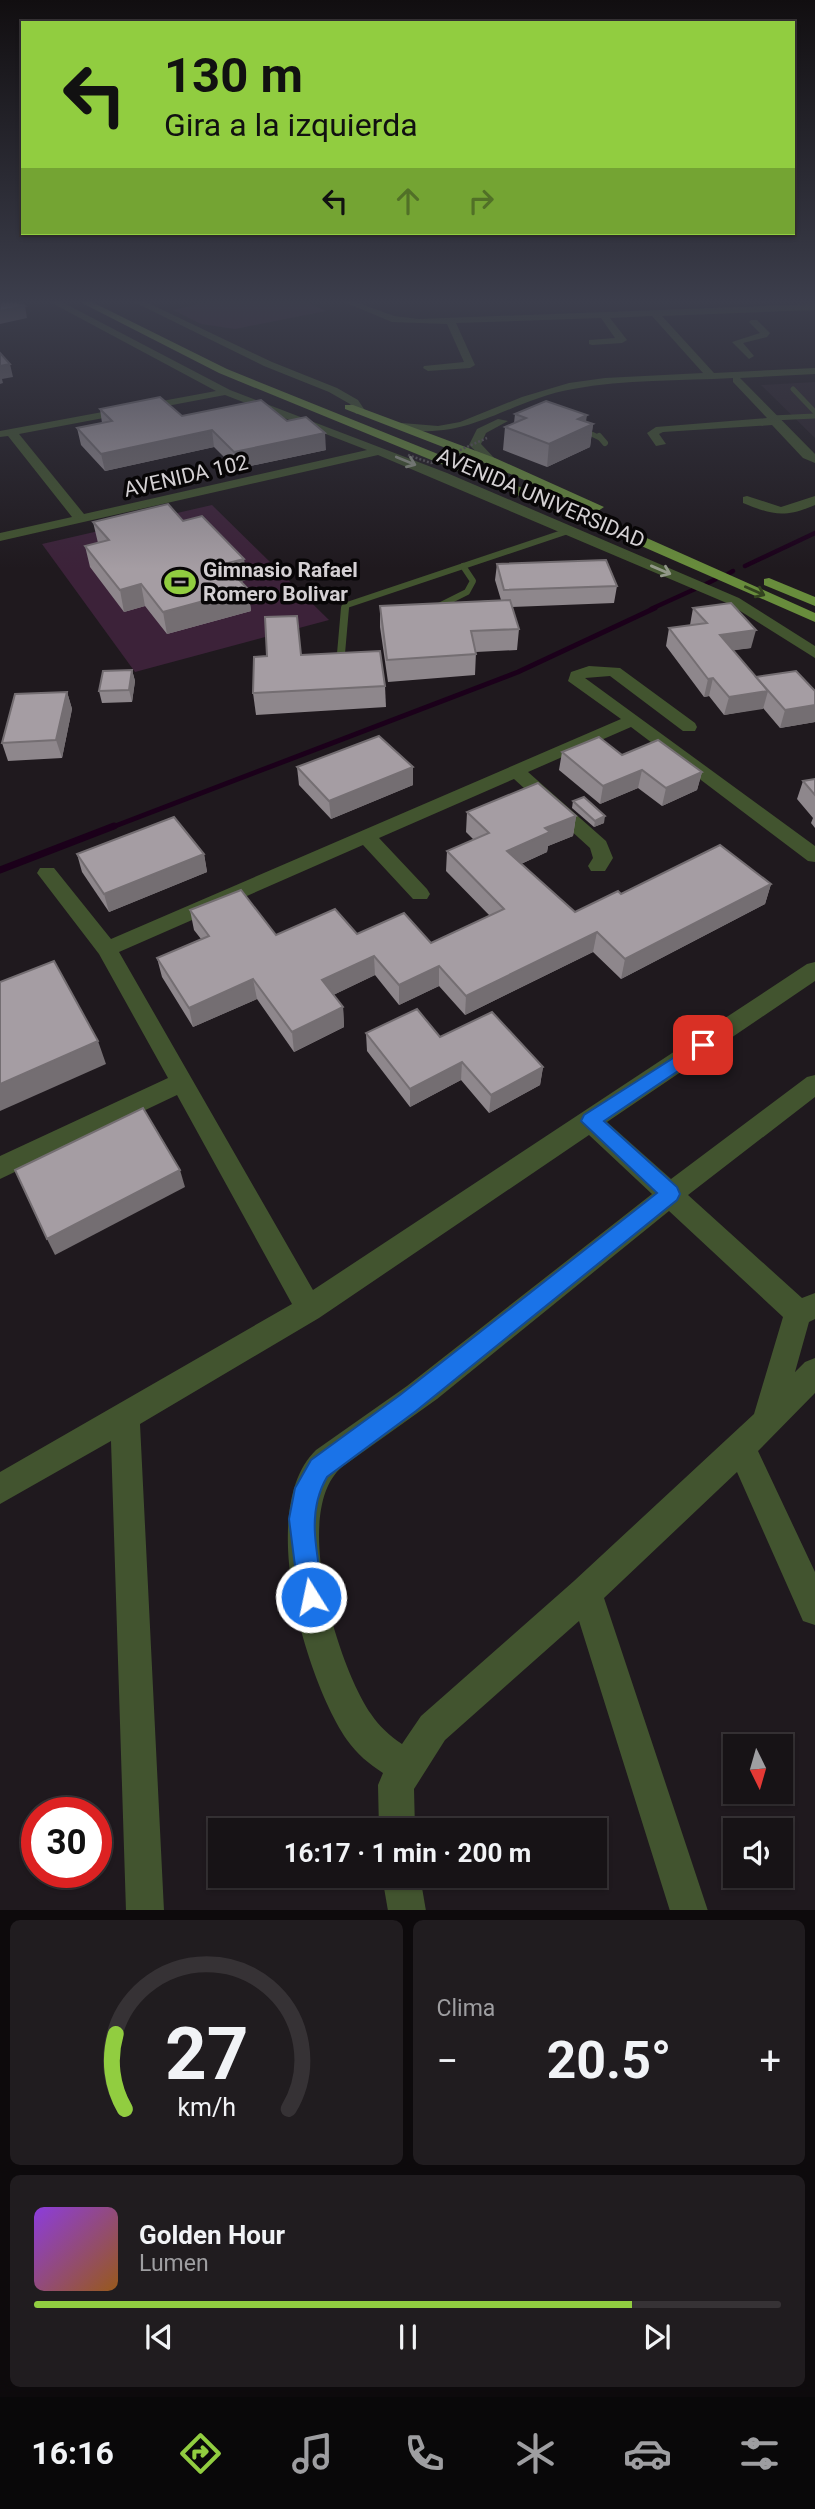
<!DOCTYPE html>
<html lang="es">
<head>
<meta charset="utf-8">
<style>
  body { margin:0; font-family:Roboto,sans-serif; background:#201c1f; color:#f1f3f6; height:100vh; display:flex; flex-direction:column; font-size:26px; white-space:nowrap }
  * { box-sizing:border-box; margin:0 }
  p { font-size:23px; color:#9e9ea1 }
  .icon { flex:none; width:38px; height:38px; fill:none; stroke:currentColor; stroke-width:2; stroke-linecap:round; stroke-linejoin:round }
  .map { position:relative; height:1910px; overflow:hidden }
  .panel { display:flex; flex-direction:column; gap:10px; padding:10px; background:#0d0a0c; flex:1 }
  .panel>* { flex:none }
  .top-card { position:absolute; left:21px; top:21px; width:774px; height:214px; border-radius:0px; box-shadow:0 2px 5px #0004,0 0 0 2px #363235; background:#91cd40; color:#111; overflow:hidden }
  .needle { width:46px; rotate:175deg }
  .buttons { position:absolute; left:723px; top:1734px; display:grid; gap:14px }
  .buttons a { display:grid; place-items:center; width:70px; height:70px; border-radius:0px; background:#171316; box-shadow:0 2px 5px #0004,0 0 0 2px #363235; font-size:35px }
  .speed { position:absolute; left:21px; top:1797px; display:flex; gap:14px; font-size:35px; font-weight:700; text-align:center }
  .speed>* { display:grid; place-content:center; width:91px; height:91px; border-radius:50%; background:#171316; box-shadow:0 2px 5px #0004,0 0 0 2px #363235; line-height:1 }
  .speed .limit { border:10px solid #d22; background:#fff; color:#111 }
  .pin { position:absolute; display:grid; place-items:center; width:60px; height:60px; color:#fff; margin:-30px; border-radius:14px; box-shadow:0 4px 10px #0006 }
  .me { position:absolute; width:77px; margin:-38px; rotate:350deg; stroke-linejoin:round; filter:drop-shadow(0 0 5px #0008) }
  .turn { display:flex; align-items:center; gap:24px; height:147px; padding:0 28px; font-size:32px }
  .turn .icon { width:91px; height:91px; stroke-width:2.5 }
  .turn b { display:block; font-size:49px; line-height:60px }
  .lanes { display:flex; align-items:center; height:66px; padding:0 28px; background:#0003; justify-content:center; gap:35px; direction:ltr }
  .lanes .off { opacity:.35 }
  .big { font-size:52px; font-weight:700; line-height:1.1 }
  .panel .widget { flex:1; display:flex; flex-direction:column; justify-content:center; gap:10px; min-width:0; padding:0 24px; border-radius:10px; background:#201c1f }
  .panel .dial { align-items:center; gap:0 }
  .dial svg { height:182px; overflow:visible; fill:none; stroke:#363235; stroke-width:7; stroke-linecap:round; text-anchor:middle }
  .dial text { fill:#f1f3f6; stroke:none }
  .song { display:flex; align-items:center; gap:21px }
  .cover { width:84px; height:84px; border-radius:10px; background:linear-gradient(135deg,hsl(270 70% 55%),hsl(30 70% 35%)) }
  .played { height:7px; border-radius:4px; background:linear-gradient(90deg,#91cd40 80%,#363235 80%) }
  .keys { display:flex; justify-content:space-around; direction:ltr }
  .heat { display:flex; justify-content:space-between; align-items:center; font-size:38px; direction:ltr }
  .panel .tiles { flex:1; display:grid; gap:10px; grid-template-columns:1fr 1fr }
  .widget:last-child { grid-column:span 2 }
  .trip { position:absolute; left:208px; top:1818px; width:399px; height:70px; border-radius:0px; background:#171316; box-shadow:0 2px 5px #0004,0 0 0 2px #363235; font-weight:700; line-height:70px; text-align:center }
  .tabs { display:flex; height:112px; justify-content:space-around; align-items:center; background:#090809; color:#9e9ea1 }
  .tabs .icon { width:49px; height:49px }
  .tabs .selected { color:#91cd40 }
  .tabs b { font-size:32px; color:#f1f3f6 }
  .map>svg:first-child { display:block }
</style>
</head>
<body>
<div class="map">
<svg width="815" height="1911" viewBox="0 0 815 1911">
  <rect width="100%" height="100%" fill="#1f191e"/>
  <polygon fill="#2b222a" points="815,382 815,438 761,385"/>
  <g fill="#3c2239">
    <polygon points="207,302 306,302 326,311 235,329 201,324 173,310"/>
    <polygon points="212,505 329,620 135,672 42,544"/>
  </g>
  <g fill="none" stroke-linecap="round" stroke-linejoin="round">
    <g stroke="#1b001a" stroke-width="4.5">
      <polyline points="745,566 815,533"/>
      <polyline points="728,574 733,571"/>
      <polyline points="706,584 716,579"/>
      <polyline points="651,609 695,589"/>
    </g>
    <polyline stroke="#1b001a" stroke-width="5" points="110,828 518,672 655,608"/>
    <polyline stroke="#1b001a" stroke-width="7" points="0,870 114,826"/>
    <g stroke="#42542f" stroke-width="5">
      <polyline points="793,389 815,412"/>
      <polyline points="772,418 815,416"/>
      <polyline points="581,429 600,438"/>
    </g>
    <g stroke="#42542f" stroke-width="6">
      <polyline points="599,436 605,443"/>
      <polyline points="435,608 467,592 473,581 463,566"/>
      <polyline points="344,609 347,605 568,531"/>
    </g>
    <polyline stroke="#42542f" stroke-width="8" points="340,665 345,608"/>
    <g fill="#42542f" fill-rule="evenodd">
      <path d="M50 302H62L230 390 447 473 739 598 815 646V658L729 604 378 455 0 541V533L72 517 8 436 0 437V431L216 391ZM225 395 367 450 84 514 19 434Z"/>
      <polygon points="134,302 146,302 272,362 337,388 358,400 366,412 356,414 350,404 329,392 264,366"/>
      <path d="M344 302H356L394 316 419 319 815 304V310L662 316 714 373 815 368V374L740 378 815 454V463L803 458 772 425 663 432 659 434 666 444 656 446 647 433 656 427 767 418 733 382V378C680 381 625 379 573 389 508 400 468 443 398 428L396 426 402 423 438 426 460 422 522 397 569 383 605 378 703 373 652 316 610 318 627 340 622 343 592 345 589 344V340L615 338 601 318 456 323 475 365 470 368 428 371 423 368 424 366 464 362 447 324 392 322Z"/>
      <polygon points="751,320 757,320 770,333 767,337 743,343 754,356 749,359 732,342 760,333 749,322"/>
      <polygon points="498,419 508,421 486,433 481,444 497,461 491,465 469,445 477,429"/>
      <path d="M747 496 781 507 815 496V505C785 518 772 515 743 503V497Z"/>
      <path d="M589 666 620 668 695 723 697 727 695 731H683L610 676 585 678 815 846V862L808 861 631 727 528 772 606 841 613 858 605 871H591L588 866 593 858 590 848 514 779 379 838 427 889 430 894 427 899H413L363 845 119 952 313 1290 807 964 815 962V981L607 1122 671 1179 807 1077 815 1075V1097L688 1195 802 1298 815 1293V1319L809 1322 795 1372 805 1362 815 1358V1393L758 1451 815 1572V1625L803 1621 737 1472 604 1598 708 1911H670L579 1621 445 1740 414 1789 415 1830H379L378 1785 383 1773C369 1764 357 1754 347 1740 306 1680 255 1509 316 1450L407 1386 652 1194 589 1135 319 1318 140 1424 164 1911H126L111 1441 0 1504V1472L292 1304 177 1095 0 1179V1156L168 1078 99 954 37 873 40 868H54L111 939 621 719 568 681 571 672ZM669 1211 783 1317 754 1414 574 1581 421 1716 402 1744C390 1736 379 1726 371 1714 338 1666 290 1511 342 1467L437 1399Z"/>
      <polygon points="382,1876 420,1876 426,1911 388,1911"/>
    </g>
    <g fill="#688c3c" fill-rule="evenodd">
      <polygon points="80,302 92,302 227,369 649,539 815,613 815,622 639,545 219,373"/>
      <polygon points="345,405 353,405 495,458 604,507 598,511 593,510 487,464 345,409"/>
      <polygon points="769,578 815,597 815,606 764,585 764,579"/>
    </g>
    <polyline stroke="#5b565a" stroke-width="2.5" stroke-dasharray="2 2" stroke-linecap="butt" points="408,455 431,463 487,438"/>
  </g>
  <g fill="#8e878c">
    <polygon points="100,409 182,416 287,421 326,450 236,469 214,447 105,471 81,445 77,428 102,423"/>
    <polygon points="515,414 586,422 593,424 590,447 547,467 503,450 505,427 514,423"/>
    <polygon points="183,521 244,559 246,580 241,582 248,589 251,611 167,634 145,606 124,612 90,567 85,546 98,543 93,522"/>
    <polygon points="497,564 617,586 614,603 512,607 519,629 517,650 476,652 475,675 388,682 380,627 380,606 501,600 495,580"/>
    <polygon points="693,608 751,648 732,650 756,677 815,691 815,722 780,728 763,708 724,715 709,696 704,697 666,646 669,628 690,625"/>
    <polygon points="301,655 385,686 386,707 256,715 253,693"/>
    <polygon points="132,670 135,681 132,702 102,703 99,691"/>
    <polygon points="67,692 72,709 62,758 8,761 2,743"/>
    <polygon points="562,752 622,755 702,772 697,790 662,806 638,788 600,804 559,770"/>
    <polygon points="297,767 413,785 331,819 299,785"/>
    <polygon points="815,779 815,828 811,823 813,818 797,799 803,781"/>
    <polygon points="573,801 604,823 594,827 572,808"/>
    <polygon points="467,812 576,816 573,836 548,846 547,852 521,864 575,912 621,894 771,884 765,904 621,979 593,952 465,1015 439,986 399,1005 375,975 333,995 343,1007 344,1027 294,1052 257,999 193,1027 162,977 157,958 201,939 194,930 190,910 276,935 357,934 431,943 490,916 446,871 447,851 474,840 466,832"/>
    <polygon points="77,854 204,854 207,872 109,912 82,872"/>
    <polygon points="366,1033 440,1037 543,1067 540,1085 489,1113 461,1080 410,1107 367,1051"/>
  </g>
  <g fill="#746e72">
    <polygon points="25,306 27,318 0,324 0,311"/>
    <polygon points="10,364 13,377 2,379 3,383 0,384 0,366"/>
    <polygon points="587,415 585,428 593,424 590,447 547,467 549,444 578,419"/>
    <polygon points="212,430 214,447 105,471 101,454"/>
    <polygon points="325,433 326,450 236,469 234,452"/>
    <polygon points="244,559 246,580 227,585 224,564"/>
    <polygon points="141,584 145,606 124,612 120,590"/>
    <polygon points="248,589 251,611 167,634 163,612"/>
    <polygon points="756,630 751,648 715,653 720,635"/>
    <polygon points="132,670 135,681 132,702 129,690"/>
    <polygon points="713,678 709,696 704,697 708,679"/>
    <polygon points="768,691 763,709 724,715 729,697"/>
    <polygon points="67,692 72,709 62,758 56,740"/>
    <polygon points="815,705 815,722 780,728 785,710"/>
    <polygon points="413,767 413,785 331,819 329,801"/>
    <polygon points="642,770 638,788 600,804 603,786"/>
    <polygon points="702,772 697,790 662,806 666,788"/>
    <polygon points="576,816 573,836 548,846 547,852 505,871 507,851 545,828"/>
    <polygon points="605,816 604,823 594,827 595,821"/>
    <polygon points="204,854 207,872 109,912 104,894"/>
    <polygon points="771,884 765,904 621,979 625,959"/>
    <polygon points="597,932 593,952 465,1015 466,996"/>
    <polygon points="374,956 375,975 323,1000 322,980"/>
    <polygon points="439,966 439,986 399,1005 399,985"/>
    <polygon points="253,979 257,999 193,1027 189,1008"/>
    <polygon points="343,1007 344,1027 294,1052 292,1032"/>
    <polygon points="98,1041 106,1064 0,1111 0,1084"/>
    <polygon points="462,1062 461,1080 410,1107 410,1089"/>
    <polygon points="543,1067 540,1085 489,1113 491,1095"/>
    <polygon points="180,1170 185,1187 55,1255 47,1239"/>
  </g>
  <g fill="#a59da3" stroke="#746e72" stroke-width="2">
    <polygon points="0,302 17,302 25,306 0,311"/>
    <polygon points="0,353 10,364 0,366"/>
    <polygon points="160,397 182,416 261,400 287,421 306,417 325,433 234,452 212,430 101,454 77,428 112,421 100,409"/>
    <polygon points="546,401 587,415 578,419 593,424 549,444 505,427 526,418 515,414"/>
    <polygon points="168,504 183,521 202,516 244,559 224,564 248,589 163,612 141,584 120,590 85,546 109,540 93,522"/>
    <polygon points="606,560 617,586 504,590 497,564"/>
    <polygon points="510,600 519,629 471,631 476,654 387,660 380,606"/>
    <polygon points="731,603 756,630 720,635 768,691 729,697 713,678 708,679 669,628 707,623 693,608"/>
    <polygon points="297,616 301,655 380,651 385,686 253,693 254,657 267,656 265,617"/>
    <polygon points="132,670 129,690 99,691 103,671"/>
    <polygon points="796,671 815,691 815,705 785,710 756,677"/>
    <polygon points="67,692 56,740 2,743 15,694"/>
    <polygon points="379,736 413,767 329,801 297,767"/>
    <polygon points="599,737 622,755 658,740 702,772 666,788 642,770 603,786 562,752"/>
    <polygon points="815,779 815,795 803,781"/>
    <polygon points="538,783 576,816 545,828 550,832 507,851 575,912 618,891 621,894 720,845 771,884 625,959 597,932 466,996 439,966 399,985 374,956 322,980 343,1007 292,1032 253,979 189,1008 157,958 209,936 190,910 241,890 276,935 335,909 357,934 404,913 431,943 504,909 447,851 489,833 467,812"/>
    <polygon points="584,797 605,816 595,821 573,801"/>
    <polygon points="174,817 204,854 104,894 77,854"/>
    <polygon points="54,961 98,1041 0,1084 0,982"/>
    <polygon points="417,1009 440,1037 492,1012 543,1067 491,1095 462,1062 410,1089 366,1033"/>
    <polygon points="143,1108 180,1170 47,1239 15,1170"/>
  </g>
  <defs><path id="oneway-shaft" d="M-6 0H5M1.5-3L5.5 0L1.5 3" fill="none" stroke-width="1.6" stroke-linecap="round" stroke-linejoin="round" transform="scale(1.75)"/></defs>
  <g stroke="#929889">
    <use href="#oneway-shaft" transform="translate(406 461) rotate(22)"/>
    <use href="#oneway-shaft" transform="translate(661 570) rotate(23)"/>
  </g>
  <use stroke="#33421f" href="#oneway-shaft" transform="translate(755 591) rotate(24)"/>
  <linearGradient id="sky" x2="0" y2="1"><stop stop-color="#110e10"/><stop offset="0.53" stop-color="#3c3e4c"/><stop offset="1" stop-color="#3c3e4c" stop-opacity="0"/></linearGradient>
  <rect width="815" height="569" fill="url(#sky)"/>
  <path fill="#1a73e8" stroke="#114b97" stroke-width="2" d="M703 1039 709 1040 711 1045 709 1050 604 1121 677 1187 680 1194 677 1200 416 1411 327 1477C305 1514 318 1556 324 1597L320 1605 311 1609 302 1605 299 1597 289 1519 295 1488 311 1460 400 1395 657 1193 581 1121 584 1115Z"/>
  <defs>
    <symbol id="stadium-bare" viewBox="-9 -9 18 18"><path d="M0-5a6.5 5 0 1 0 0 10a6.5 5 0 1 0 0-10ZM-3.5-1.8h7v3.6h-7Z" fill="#91cd40" stroke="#080607" stroke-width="2.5" paint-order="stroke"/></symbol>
  </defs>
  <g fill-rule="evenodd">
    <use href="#stadium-bare" x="158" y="560" width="44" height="44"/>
  </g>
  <g text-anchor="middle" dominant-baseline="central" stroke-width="7" stroke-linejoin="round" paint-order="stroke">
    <g font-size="21" fill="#d4d0d3" stroke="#080607">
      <text transform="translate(186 476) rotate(-13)">AVENIDA 102</text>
      <text transform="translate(541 498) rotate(23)">AVENIDA UNIVERSIDAD</text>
    </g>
    <g font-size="21" font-weight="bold" fill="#d4d0d3" stroke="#080607" text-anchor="start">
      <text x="203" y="570">Gimnasio Rafael<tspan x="203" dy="24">Romero Bolivar</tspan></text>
    </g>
  </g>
</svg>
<div class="buttons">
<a><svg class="needle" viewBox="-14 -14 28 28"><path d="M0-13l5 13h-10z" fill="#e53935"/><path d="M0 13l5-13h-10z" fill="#9e9ea1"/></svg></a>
<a><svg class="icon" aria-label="sound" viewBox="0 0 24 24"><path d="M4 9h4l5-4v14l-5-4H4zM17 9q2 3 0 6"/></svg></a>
</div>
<div class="speed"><div class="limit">30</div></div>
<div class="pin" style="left:703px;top:1045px;background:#d93025"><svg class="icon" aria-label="arrive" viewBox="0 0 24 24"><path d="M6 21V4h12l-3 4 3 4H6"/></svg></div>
<svg class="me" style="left:311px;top:1597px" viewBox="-20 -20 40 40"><circle r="17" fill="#1a73e8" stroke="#fff" stroke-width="3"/><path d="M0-11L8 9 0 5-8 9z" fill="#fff"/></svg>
<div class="trip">16:17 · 1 min · 200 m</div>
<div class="top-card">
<div class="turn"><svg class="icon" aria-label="left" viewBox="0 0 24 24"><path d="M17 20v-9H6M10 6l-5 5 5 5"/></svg><div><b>130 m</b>Gira a la izquierda</div></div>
<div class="lanes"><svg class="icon" aria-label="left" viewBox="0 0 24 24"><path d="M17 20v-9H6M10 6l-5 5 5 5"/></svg><svg class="icon off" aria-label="ahead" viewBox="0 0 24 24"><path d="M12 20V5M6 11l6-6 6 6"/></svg><svg class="icon off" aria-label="right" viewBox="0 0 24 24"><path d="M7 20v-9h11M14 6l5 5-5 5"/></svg></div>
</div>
</div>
<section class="panel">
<div class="tiles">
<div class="widget dial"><svg viewBox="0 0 100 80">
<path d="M14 69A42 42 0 1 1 86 69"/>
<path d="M14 69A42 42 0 0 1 10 36" stroke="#91cd40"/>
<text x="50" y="56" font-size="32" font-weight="700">27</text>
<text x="50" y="72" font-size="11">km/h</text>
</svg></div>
<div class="widget"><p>Clima</p>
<div class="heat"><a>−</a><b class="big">20.5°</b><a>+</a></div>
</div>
<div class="widget">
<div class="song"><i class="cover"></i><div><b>Golden Hour</b><p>Lumen</p></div></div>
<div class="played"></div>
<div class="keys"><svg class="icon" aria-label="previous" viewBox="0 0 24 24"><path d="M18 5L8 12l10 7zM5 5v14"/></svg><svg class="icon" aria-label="pause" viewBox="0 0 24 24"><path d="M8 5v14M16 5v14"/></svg><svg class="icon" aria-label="next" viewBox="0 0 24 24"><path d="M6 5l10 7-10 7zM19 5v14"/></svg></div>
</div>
</div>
</section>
<nav class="tabs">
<b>16:16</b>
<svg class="icon selected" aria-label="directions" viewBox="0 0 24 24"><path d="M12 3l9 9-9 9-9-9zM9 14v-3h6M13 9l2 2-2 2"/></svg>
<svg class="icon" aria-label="music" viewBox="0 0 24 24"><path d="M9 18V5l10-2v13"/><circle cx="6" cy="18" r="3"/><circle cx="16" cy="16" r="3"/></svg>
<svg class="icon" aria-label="phone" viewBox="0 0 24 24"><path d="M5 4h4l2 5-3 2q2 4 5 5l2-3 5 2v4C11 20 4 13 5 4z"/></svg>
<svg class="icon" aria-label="climate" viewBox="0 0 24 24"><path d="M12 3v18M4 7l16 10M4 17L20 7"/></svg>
<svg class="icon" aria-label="car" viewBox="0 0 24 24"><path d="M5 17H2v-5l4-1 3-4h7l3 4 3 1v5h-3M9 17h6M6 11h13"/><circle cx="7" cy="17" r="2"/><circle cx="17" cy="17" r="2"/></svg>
<svg class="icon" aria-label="filters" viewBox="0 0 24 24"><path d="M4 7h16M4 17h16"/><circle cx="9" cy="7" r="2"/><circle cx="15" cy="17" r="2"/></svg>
</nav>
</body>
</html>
